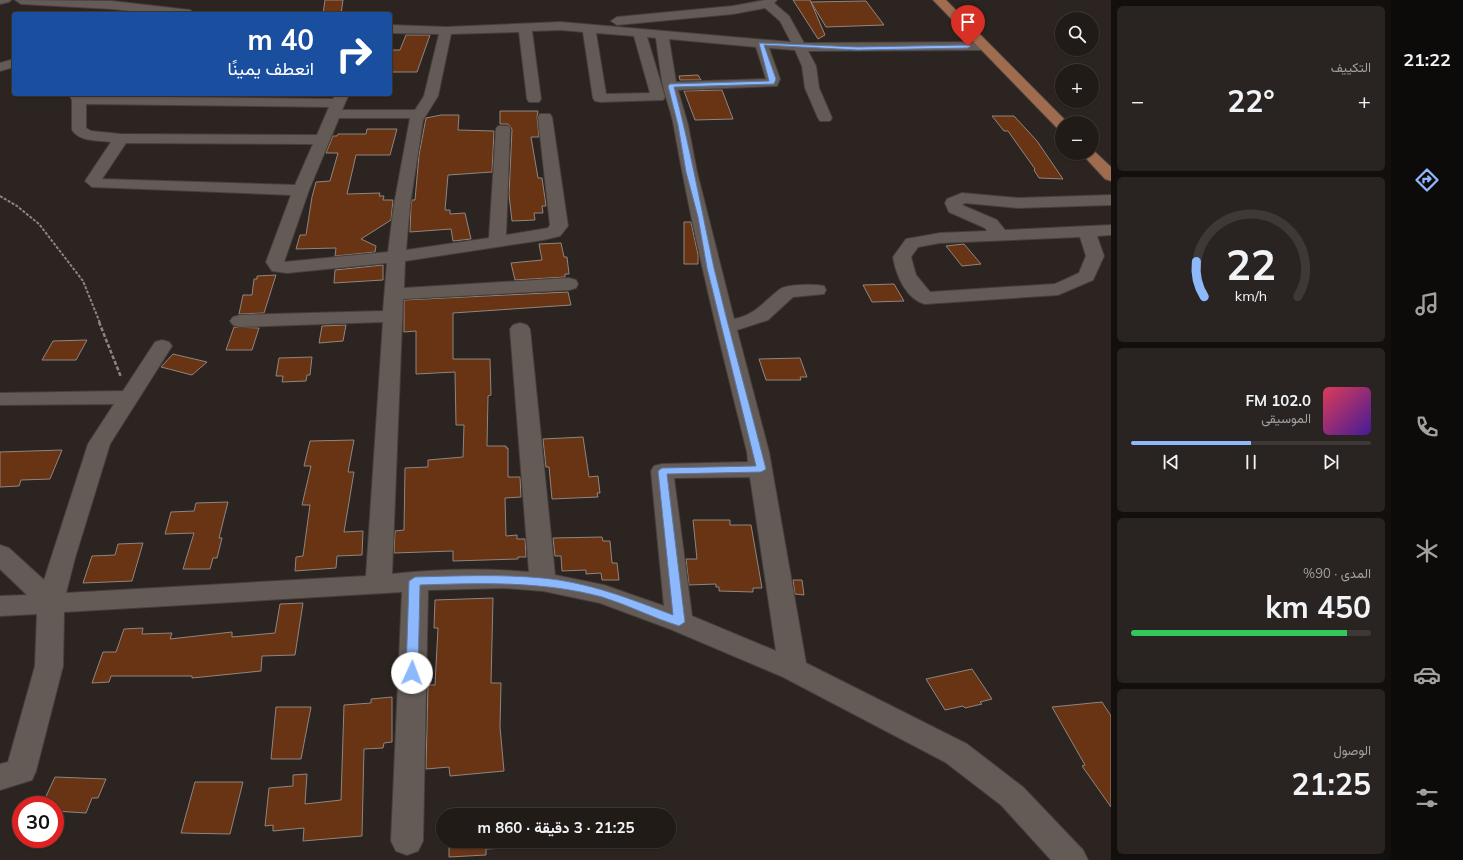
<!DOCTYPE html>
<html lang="ar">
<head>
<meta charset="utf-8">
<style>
  body { margin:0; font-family:Mulish,Vazirmatn,sans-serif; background:#292421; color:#f1f3f6; direction:rtl; height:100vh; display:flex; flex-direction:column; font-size:15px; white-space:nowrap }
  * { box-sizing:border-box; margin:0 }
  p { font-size:13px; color:#a2a1a2 }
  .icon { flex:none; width:22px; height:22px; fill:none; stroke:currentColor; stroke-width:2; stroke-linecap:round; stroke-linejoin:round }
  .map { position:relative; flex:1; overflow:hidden; direction:ltr }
  .drawer { display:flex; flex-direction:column; gap:6px; padding:6px; background:#120f0d; width:280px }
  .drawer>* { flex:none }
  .top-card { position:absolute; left:12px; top:12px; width:380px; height:84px; border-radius:4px; box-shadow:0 1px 3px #0004,0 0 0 1px #3e3937; direction:rtl; background:#1a4fa0; color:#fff; overflow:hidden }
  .fabs { position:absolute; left:1055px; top:12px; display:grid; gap:8px }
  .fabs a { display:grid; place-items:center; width:44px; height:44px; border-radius:50%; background:#211b18; box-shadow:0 1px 3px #0004,0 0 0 1px #3e3937; font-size:20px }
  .speed { position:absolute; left:12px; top:796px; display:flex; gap:8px; font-size:20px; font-weight:700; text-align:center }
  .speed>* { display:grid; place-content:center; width:52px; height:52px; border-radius:50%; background:#211b18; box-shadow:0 1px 3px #0004,0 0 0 1px #3e3937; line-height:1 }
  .speed .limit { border:6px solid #d22; background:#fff; color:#111 }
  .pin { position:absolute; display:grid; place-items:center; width:34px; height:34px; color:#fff; margin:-41px -17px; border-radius:50% 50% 50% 0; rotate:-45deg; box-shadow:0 0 4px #0007 }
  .pin .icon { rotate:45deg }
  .me { position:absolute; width:44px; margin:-22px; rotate:2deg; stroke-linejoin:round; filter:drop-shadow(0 0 3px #0008) }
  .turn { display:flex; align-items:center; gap:14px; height:84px; padding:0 12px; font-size:18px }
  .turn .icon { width:52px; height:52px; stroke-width:2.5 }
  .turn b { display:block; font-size:28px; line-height:34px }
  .big { font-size:30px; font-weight:700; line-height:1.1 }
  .drawer .card { flex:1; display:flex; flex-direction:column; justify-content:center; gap:6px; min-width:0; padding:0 14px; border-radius:6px; background:#292421 }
  .drawer .dial { align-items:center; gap:0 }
  .dial svg { height:104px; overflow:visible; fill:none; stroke:#3e3937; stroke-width:7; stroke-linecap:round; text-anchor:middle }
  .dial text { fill:#f1f3f6; stroke:none }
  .song { display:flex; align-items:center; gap:12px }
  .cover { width:48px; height:48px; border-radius:6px; background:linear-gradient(135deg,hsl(350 70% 55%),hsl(260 70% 35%)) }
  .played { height:4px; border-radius:2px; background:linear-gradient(90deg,#8db9fc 50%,#3e3937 50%) }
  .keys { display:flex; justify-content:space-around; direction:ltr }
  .heat { display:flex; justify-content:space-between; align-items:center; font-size:22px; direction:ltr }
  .charge { height:6px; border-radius:3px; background:linear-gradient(90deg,#34c759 90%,#3e3937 0) }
  .trip { position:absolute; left:436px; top:808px; width:240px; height:40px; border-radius:20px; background:#211b18; box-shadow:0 1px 3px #0004,0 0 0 1px #3e3937; font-weight:700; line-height:40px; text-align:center; direction:rtl }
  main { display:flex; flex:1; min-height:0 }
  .menu { display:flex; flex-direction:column; width:72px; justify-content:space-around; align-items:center; background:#0d0b0a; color:#a2a1a2 }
  .menu .icon { width:28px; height:28px }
  .menu .current { color:#8db9fc }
  .menu b { font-size:18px; color:#f1f3f6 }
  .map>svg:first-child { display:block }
</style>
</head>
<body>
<main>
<nav class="menu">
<b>21:22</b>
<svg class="icon current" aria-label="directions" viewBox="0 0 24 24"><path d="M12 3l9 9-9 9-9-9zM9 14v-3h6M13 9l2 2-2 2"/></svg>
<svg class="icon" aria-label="music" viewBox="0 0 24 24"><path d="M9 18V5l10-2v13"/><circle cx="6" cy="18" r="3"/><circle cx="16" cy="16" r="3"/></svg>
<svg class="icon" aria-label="phone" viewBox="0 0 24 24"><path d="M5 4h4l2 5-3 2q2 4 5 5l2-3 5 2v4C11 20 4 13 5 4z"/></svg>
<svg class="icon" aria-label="climate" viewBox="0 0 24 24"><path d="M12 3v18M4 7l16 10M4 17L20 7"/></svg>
<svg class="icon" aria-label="car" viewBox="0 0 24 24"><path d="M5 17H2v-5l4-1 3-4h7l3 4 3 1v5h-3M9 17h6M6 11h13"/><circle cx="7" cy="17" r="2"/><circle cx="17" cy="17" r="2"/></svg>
<svg class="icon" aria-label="filters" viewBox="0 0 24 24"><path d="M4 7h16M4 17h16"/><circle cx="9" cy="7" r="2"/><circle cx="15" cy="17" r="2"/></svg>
</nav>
<section class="drawer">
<div class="card"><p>التكييف</p>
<div class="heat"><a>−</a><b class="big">22°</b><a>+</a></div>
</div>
<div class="card dial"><svg viewBox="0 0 100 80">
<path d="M14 69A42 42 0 1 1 86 69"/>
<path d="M14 69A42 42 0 0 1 8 42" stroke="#8db9fc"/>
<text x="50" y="56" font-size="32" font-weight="700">22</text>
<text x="50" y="72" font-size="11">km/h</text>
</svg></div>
<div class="card">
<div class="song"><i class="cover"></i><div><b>102.0 FM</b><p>الموسيقى</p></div></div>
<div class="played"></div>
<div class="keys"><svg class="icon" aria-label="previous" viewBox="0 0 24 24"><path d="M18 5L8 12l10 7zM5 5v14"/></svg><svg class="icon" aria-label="pause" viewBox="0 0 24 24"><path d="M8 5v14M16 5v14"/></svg><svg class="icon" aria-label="next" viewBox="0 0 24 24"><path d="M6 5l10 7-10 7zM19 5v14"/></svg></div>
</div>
<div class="card"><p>المدى · 90%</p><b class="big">450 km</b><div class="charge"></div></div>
<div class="card"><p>الوصول</p><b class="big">21:25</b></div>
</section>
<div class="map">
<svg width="1111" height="860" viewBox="0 0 1111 860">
  <rect width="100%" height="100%" fill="#2c2420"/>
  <g fill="#683414" stroke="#8f8580">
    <polygon points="325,0 343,0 341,14 323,14"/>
    <polygon points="793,0 810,0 825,35 818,39"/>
    <polygon points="866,1 884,25 826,27 811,2"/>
    <polygon points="406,35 430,35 417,72 390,72 390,50 400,50"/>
    <polygon points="698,75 701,80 680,80 679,76"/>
    <polygon points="722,90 733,119 695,120 684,91"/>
    <polygon points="500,111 538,111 537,117 539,137 531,137 538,178 542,178 546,206 542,206 543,213 534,213 535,220 512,221 509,195 512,129 508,124 500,124"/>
    <polygon points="441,115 459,115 458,130 494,131 492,172 448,175 445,210 450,210 450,214 465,213 471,239 453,241 451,229 410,232 411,205 412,200 415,200 419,155 426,118"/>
    <polygon points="992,116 1014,116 1037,141 1063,179 1039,178 1034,170 1035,169 1008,131 1004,131"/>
    <polygon points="367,129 397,129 390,155 356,155 347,194 380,193 379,196 384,196 383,200 393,200 391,220 361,239 376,246 375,252 335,256 336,248 296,249 300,235 306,235 312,197 316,182 330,181 338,153 326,153 333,136 337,136 338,134 366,134"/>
    <polygon points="684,222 691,222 698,255 698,264 684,264"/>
    <polygon points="561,243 564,257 567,257 569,274 565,274 565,277 515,280 511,263 542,260 539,244"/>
    <polygon points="964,244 981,264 962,266 946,246"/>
    <polygon points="383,265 383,280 334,283 335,270"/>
    <polygon points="276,275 264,313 239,314 243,295 252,295 254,279 257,279 257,276"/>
    <polygon points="894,284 904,301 872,302 863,285"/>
    <polygon points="568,292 571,305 453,313 453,359 490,359 491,395 488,396 487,446 506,446 506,448 508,448 508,477 520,477 521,497 505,498 506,536 517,535 517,539 525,539 526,557 518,557 518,559 453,561 453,551 394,553 395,531 404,530 405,468 428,467 428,460 463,457 464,425 456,425 455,372 416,374 416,331 404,332 404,300"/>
    <polygon points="346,325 343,341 319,343 322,326"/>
    <polygon points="234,327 259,328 252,350 226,350"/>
    <polygon points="87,340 76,360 42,360 53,341"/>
    <polygon points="173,354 207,362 192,375 161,367"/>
    <polygon points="312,357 310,375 307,375 306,381 282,382 283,376 276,376 279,358"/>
    <polygon points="800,358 807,377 800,377 801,380 766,380 759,359"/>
    <polygon points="583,437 589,477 598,476 600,493 597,493 598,497 552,499 549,467 546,467 543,439"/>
    <polygon points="354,440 348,472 354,472 344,532 363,531 362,555 337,556 336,568 295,571 296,557 303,556 310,505 302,505 311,466 304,466 310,441"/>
    <polygon points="62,450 50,479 21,480 19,486 0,487 0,452"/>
    <polygon points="228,502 219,538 222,538 217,558 213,558 210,569 183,569 194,533 165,534 171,512 194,511 196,503"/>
    <polygon points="693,520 730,520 730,525 751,525 762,588 753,588 753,592 719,591 719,587 716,587 716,584 689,585 686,559 697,559"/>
    <polygon points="602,537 603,541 610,541 612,563 617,563 619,580 602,580 601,573 586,574 586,570 562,571 561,556 555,556 553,538"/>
    <polygon points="143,543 132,581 83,583 92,556 115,555 118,544"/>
    <polygon points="793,580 802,580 804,595 795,594"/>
    <polygon points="493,598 491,683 501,683 500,727 504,771 450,776 449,767 426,769 428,685 435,685 438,628 434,628 435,600"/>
    <polygon points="303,603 295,655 262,656 261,671 192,678 192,676 111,676 109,682 92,683 103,652 116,652 124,629 143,628 142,634 172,633 170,639 232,632 232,637 275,633 280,604"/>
    <polygon points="972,669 992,699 980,702 982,704 965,708 963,706 945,710 926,679"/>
    <polygon points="392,697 392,742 384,743 383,748 364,749 362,836 303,841 304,828 273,831 273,825 265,826 269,788 293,786 293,775 307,774 305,804 341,800 344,705 371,703 371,699"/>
    <polygon points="1102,702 1111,716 1111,807 1082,766 1085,765 1052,707"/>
    <polygon points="276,707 311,707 301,759 271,759"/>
    <polygon points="55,777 106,779 98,798 92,798 86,813 55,811 55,805 42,805"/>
    <polygon points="195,782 243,782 230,834 181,833"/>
    <polygon points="507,808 507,815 449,815 449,810"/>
    <polygon points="449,841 508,841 508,848 486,849 486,855 449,857"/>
  </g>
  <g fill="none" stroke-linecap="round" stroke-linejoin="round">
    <defs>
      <g id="minor">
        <polygon points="0,0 11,0 9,2 0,4"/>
        <polygon points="15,0 112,1 190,10 196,14 159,14 112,9 21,4"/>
        <path d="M765 0H777L774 3 789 16 804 43 984 42 990 46 984 50 808 51 816 66 819 88 832 118 830 121H820L818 118 805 88 802 66 795 50 769 48 780 79 777 86 678 90 688 125 697 172 734 319C757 314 763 302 780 289 787 284 815 284 824 286L826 290 824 294 793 297 768 320 737 330 769 452 806 663 967 744 1023 787 1083 850 1088 860H1051L1001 805 945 762 783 677 670 629 600 603 543 591 504 588 428 590 423 841 418 851 407 855 396 851 391 841 402 592 64 612 63 666 36 771 32 780 0 790V764L8 762 35 666 37 614 0 616V596L27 595 0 569V545L9 548 44 580 88 444 114 404 0 405V393L123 391 155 342 162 340 169 342 172 346 110 444 75 558 66 593 366 576 383 322 240 327 233 325 230 321 233 317 240 315 383 311 387 263 287 273 272 271 266 262 291 195 92 187 85 181 111 142C98 140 80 142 72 130V100L69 94H83L84 96 333 99 335 94H349L342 110H415L424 96 439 34 390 33V25L446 27 561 22 791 42 780 21 765 8 733 14 617 25 611 21 617 17 733 6ZM561 30 583 32 593 98 595 101 600 102 663 100 665 97 647 37 656 38C658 54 660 70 663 86 666 100 672 113 674 127 693 236 720 344 747 452L748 462 662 464 654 466 651 471 664 606 604 585 555 575 530 329 527 325 520 323 513 325 510 329 529 572C484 568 437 569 392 574L403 299 569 290 576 288 578 284 576 280 569 278 404 288 405 261 543 240 560 236 568 226 552 117 550 114H540L538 117 550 225 548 228 506 235 510 129 508 126H498L496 129 489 238 406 250 410 205 423 120 438 96 451 34 519 32 527 99 529 102H539L541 99 532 31ZM596 33 634 36 650 93 606 94ZM669 39 756 47 766 79 676 82ZM86 104 329 107 317 135 121 134 91 131 86 128ZM339 118H410L394 205 388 252 284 262 309 190ZM126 143 313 144 295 185 102 179ZM750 477 776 651 692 616 674 478Z"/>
        <polygon points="14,59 14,67 0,71 0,63"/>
        <path d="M962 193 1018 198 1111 195V205L1018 208 965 203 962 205 997 220 1005 230 1111 225V235L1097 236 1104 256 1093 280 1058 295 925 304C906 299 896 275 893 257L906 239 940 233 987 231 985 228 949 212 945 203 947 199ZM1080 237 1086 256 1079 273 1055 284 930 292 916 275 911 257 918 247 940 243Z"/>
      </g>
      <g id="major">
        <polygon points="933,0 946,0 1067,122 1062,123 1062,129 1057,128"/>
        <polygon points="1092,149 1111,167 1111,181 1105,179 1081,153 1092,153"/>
      </g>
    </defs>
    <use href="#minor" stroke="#463f3c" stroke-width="2"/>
    <use href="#major" stroke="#463f3c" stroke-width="2"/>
    <polyline stroke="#8c8582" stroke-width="2" stroke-dasharray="3 1.5" stroke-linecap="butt" points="0,196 17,206 39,224 83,281 100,323"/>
    <polyline stroke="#8c8582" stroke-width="2.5" stroke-dasharray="4 2" stroke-linecap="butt" points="99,322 121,377"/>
    <use href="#minor" fill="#645b57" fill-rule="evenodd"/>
    <use href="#major" fill="#9f6c50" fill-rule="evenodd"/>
  </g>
  <path fill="#8db9fc" stroke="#5c78a4" d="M759 43 858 47 968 45 971 46 968 48 858 50 764 45 776 79 774 84 674 87C690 147 701 208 714 268 730 335 749 402 766 469L761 472 667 474 685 622 679 626C653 618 628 605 602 597 542 581 481 583 420 585L418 673 416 676H408L406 673 409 581 415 577C457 576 500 574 542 578 588 582 631 599 673 615L658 471 662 468 756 466 707 268 698 217 686 172 678 125 668 86 670 84 769 81Z"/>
</svg>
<div class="fabs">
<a><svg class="icon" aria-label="search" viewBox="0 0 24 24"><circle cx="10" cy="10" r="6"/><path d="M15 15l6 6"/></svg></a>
<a>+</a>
<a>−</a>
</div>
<div class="speed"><div class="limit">30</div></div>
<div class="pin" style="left:968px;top:46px;background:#d93025"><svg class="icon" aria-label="arrive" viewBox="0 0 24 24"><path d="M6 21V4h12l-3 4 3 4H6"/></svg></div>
<svg class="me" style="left:412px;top:673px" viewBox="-20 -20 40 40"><circle r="19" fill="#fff"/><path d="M0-13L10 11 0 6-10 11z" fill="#8db9fc"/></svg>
<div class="trip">21:25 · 3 دقيقة · 860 m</div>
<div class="top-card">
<div class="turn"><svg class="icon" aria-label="right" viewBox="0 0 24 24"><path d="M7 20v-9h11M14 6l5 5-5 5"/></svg><div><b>40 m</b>انعطف يمينًا</div></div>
</div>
</div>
</main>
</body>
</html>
